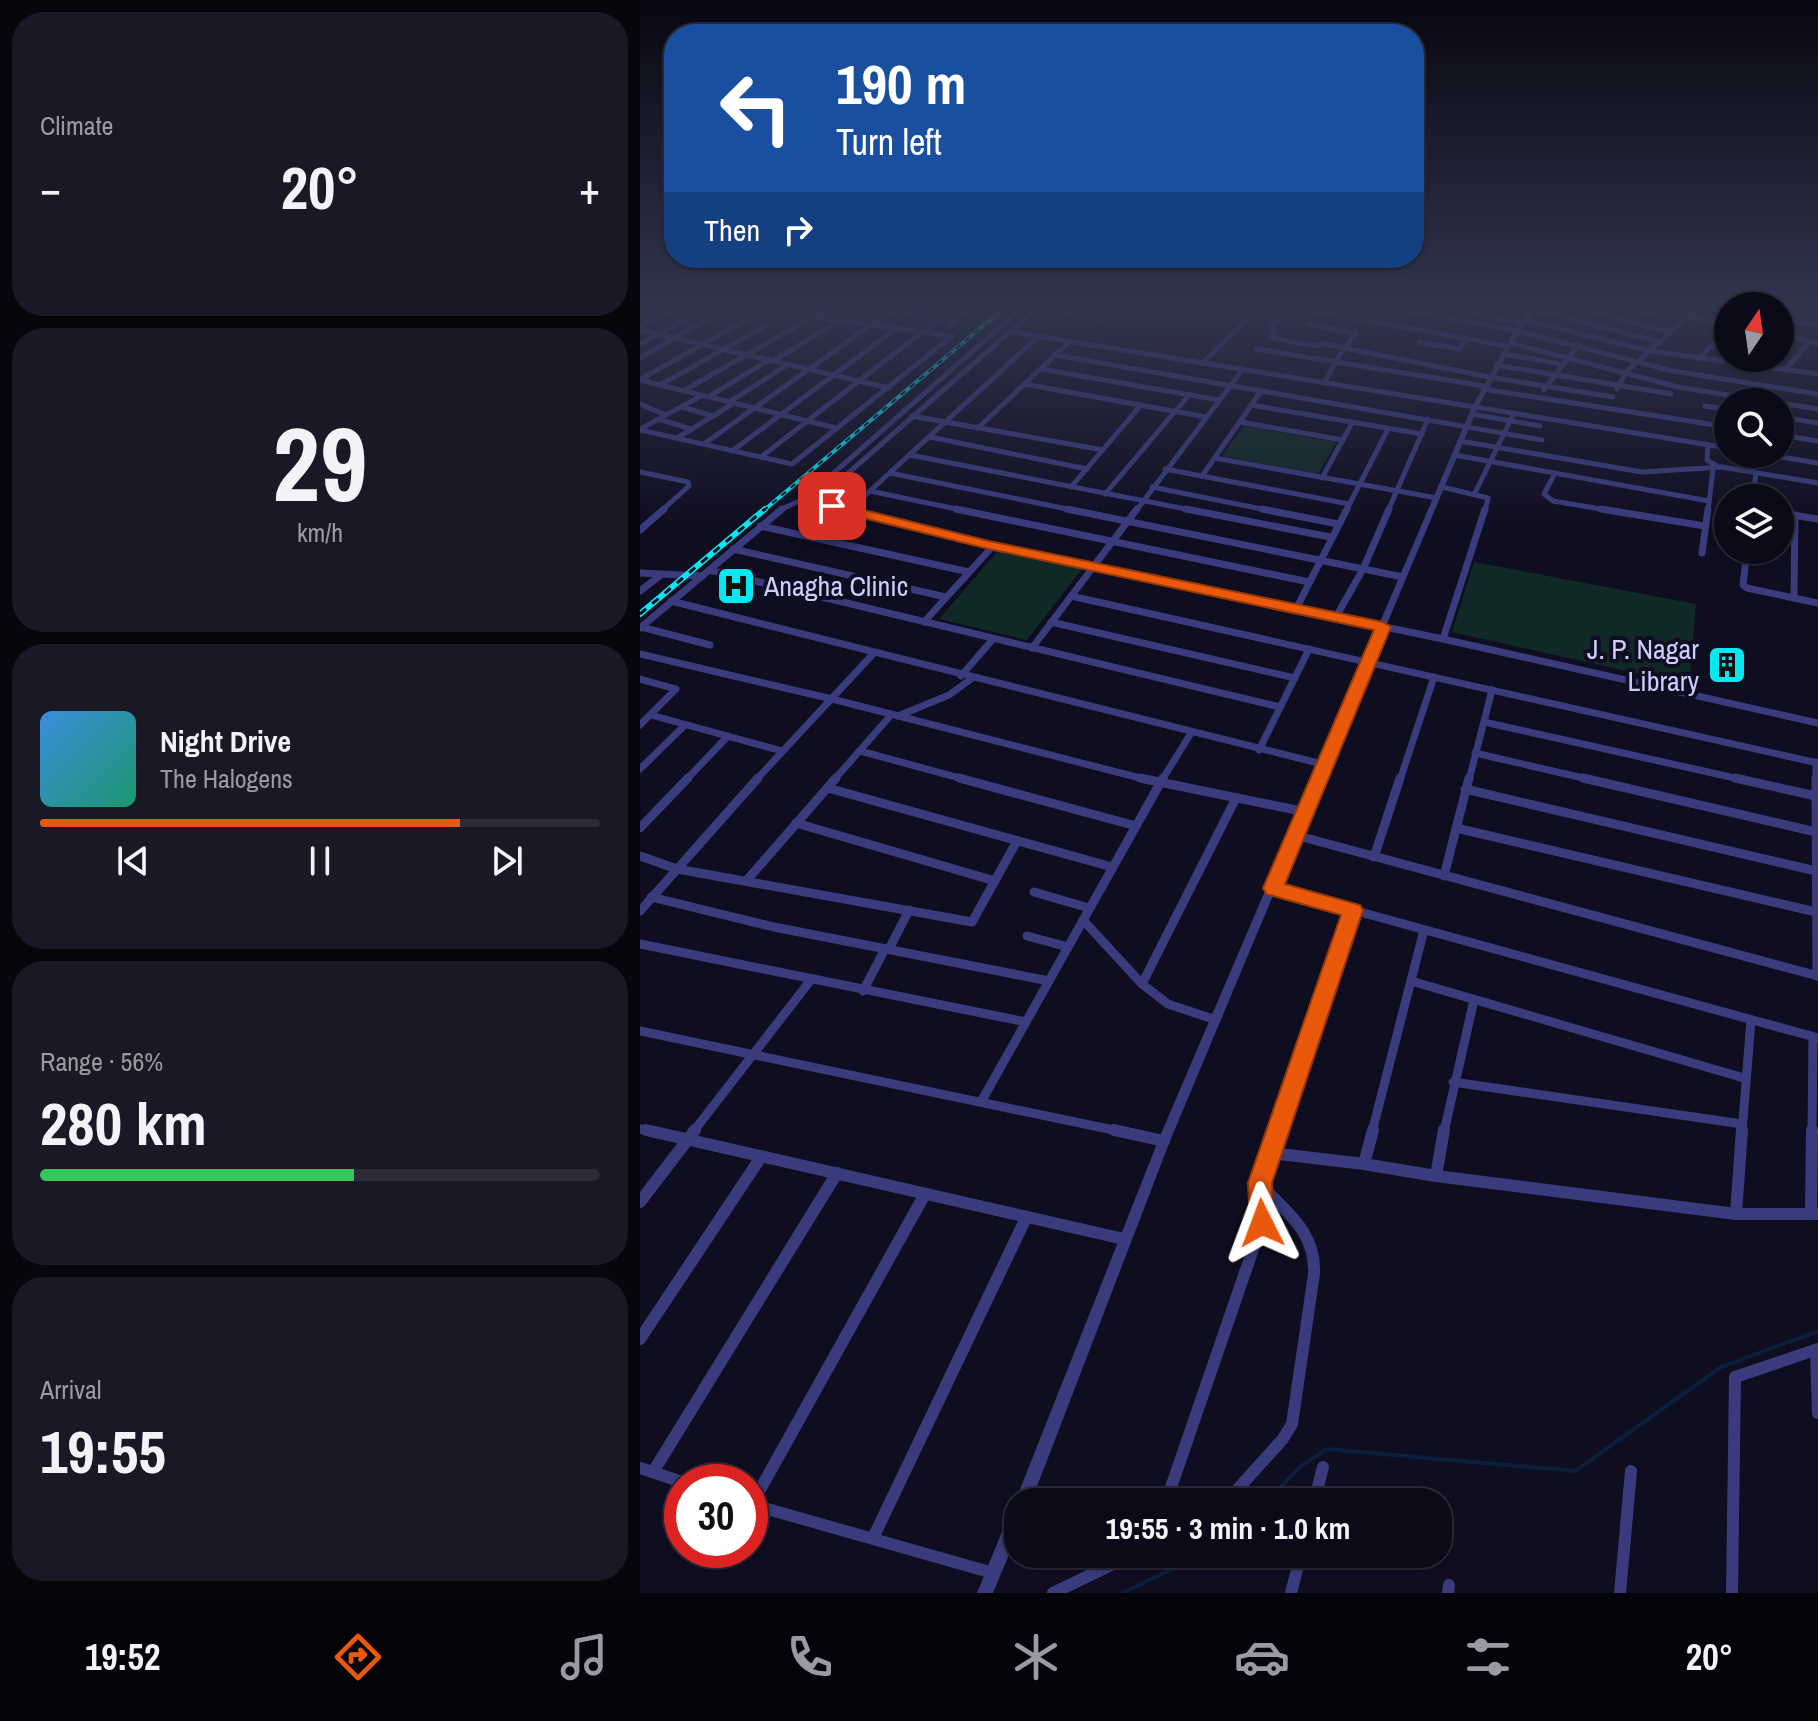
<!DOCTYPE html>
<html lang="en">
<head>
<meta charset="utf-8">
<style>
  body { margin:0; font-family:"Archivo Narrow",sans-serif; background:#191825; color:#f1f3f6; height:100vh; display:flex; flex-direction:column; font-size:30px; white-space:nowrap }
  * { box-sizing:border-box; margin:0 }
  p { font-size:26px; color:#9a9aa2 }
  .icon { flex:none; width:44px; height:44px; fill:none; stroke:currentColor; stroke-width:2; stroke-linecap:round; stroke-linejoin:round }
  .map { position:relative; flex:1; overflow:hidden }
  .sheet { display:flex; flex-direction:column; gap:12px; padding:12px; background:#06060d; width:640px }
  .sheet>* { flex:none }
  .top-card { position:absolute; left:24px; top:24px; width:760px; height:244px; border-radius:32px; box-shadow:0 2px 6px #0004,0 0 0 2px #2b2b37; background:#1a4fa0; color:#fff; overflow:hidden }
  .needle { width:52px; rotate:13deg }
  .fabs { position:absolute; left:1074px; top:292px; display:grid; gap:16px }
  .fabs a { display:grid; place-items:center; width:80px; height:80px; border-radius:50%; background:#0b0a18; box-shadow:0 2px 6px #0004,0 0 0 2px #2b2b37; font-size:40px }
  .speed { position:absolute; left:24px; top:1464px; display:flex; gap:16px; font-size:40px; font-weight:700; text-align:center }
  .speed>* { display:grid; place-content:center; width:104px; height:104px; border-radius:50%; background:#0b0a18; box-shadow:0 2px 6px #0004,0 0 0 2px #2b2b37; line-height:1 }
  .speed .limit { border:12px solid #d22; background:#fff; color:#111 }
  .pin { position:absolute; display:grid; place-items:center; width:68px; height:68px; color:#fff; margin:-34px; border-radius:16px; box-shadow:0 4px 12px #0006 }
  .me { position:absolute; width:88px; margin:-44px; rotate:357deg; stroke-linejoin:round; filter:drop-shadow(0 0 6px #0008) }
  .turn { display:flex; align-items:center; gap:28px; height:168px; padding:0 40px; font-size:36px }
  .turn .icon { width:104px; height:104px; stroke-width:2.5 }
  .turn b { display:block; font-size:56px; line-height:68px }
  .then { display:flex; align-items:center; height:76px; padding:0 40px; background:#0003; gap:16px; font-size:30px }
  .big { font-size:60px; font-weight:700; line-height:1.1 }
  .sheet .tile { flex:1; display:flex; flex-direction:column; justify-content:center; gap:12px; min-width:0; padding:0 28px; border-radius:32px; background:#191825 }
  .sheet .dial { align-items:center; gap:0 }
  .dial b { font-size:104px; line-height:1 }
  .song { display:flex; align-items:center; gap:24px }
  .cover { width:96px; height:96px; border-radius:12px; background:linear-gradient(135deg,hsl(210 70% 55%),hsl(160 70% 35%)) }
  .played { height:8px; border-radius:4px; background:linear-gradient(90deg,#ea580c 75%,#2b2b37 75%) }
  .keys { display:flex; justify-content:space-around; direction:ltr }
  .heat { display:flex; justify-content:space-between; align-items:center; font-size:44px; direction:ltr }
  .charge { height:12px; border-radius:6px; background:linear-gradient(90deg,#34c759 56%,#2b2b37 0) }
  .trip { position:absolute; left:364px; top:1488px; width:448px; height:80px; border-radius:32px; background:#0b0a18; box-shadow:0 2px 6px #0004,0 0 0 2px #2b2b37; font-weight:700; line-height:80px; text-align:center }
  .menu { display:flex; height:128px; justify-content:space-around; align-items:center; background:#04040a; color:#9a9aa2 }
  .menu .icon { width:56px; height:56px }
  .menu .active { color:#ea580c }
  .menu b { font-size:36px; color:#f1f3f6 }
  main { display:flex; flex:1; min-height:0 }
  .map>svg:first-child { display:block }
</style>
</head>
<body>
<main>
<section class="sheet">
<div class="tile"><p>Climate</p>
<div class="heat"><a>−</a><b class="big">20°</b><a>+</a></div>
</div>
<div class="tile dial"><b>29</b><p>km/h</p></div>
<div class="tile">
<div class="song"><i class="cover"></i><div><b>Night Drive</b><p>The Halogens</p></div></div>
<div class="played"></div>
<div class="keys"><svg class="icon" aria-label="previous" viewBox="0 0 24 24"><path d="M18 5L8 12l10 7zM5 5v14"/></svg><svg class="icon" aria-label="pause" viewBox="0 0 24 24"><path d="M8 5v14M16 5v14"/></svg><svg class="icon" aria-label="next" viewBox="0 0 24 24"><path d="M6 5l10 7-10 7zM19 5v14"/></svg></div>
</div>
<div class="tile"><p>Range · 56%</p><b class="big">280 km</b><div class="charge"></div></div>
<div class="tile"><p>Arrival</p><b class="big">19:55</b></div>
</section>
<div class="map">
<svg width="1178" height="1593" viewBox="0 0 1178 1593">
  <rect width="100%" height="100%" fill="#0f0d20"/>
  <g fill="#102927">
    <polygon points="604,426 696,442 678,474 582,456"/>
    <polygon points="358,551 442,569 387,640 299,619"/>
    <polygon points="834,562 1056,604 1049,685 812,632"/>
  </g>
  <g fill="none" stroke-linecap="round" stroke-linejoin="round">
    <g stroke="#0a1f3b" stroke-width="4">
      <polyline points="626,1502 661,1466 687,1449 935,1471 1081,1367 1178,1331"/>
      <polyline points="483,1593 562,1554"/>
    </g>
    <g stroke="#393b7d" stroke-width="5">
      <polyline points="634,304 647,307"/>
      <polyline points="656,304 631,326 635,331 630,338 676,346 685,344 849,377 973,397"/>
      <polyline points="693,304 725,311"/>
      <polyline points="734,304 877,331 1033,371 1178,394"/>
      <polyline points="862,304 894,309 1020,342"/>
      <polyline points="924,304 1030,332"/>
      <polyline points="963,304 1022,316"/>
      <polyline points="1066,304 1088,309"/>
      <polyline points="1107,304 1178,306"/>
      <polyline points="264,307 275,316 296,321 286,332"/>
      <polyline points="674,311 867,346"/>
      <polyline points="826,312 883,323"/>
      <polyline points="174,317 312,336"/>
      <polyline points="1050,317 1088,324"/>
      <polyline points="1140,319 1178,326"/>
      <polyline points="885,320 1010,351 1178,374"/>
      <polyline points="669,324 716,334 703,349 684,383"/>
      <polyline points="309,326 335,304"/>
      <polyline points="0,327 23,313 55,304"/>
      <polyline points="0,330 249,388"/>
      <polyline points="372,332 1088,448"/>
      <polyline points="1140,335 1178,343"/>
      <polyline points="779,342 820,349 826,339"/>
      <polyline points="870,343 1038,387 1132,402"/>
      <polyline points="0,344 49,318"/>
      <polyline points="616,349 844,386"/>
      <polyline points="863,354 922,364"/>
      <polyline points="415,355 902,440"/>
      <polyline points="0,358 68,319"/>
      <polyline points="1059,358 1088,330"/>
      <polyline points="133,361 199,321"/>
      <polyline points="563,363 622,304"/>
      <polyline points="856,365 1031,394"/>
      <polyline points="401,369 579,400"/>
      <polyline points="1145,370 1170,341"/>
      <polyline points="1,379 104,321"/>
      <polyline points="0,380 196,428"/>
      <polyline points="384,384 566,417"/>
      <polyline points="20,385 127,325"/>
      <polyline points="843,389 1088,427"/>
      <polyline points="977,389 986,372 1061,304"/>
      <polyline points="45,390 195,304"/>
      <polyline points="904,390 939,344"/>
      <polyline points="68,397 129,360"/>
      <polyline points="89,402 147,365"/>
      <polyline points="1140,403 1178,409"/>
      <polyline points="0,404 26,415"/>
      <polyline points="611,405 782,434"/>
      <polyline points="1065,406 1088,409"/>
      <polyline points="42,407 73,416 94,403"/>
      <polyline points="832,414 900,426"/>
      <polyline points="272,416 463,450"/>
      <polyline points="1140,417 1178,423"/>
      <polyline points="19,419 51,429"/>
      <polyline points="600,422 703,440"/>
      <polyline points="338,428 430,341"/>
      <polyline points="0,429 63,395"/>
      <polyline points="0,430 152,464 312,336"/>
      <polyline points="1140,435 1178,441"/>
      <polyline points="290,437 447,469"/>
      <polyline points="37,438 73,416"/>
      <polyline points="820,441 1002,472 1082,467 1178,483"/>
      <polyline points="64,444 242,317 268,304"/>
      <polyline points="1068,445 1067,460 1077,466"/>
      <polyline points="92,451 257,328"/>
      <polyline points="1123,454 1178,463"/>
      <polyline points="270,455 556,511"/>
      <polyline points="815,455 1069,501"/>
      <polyline points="121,457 282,332"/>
      <polyline points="575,458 797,498"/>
      <polyline points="525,469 709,504"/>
      <polyline points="0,472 48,482 49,486 21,511"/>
      <polyline points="250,473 437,511"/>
      <polyline points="914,475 904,494 913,501 973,511"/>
      <polyline points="562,476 621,391"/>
      <polyline points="682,478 712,423"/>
      <polyline points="431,487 501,405"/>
      <polyline points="512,487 632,511"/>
      <polyline points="802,487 848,498 845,511"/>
      <polyline points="230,491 326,511"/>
      <polyline points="835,493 874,413"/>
      <polyline points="465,494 549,395"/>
      <polyline points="1113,498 1116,473"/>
      <polyline points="163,500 386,304"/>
      <polyline points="175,502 402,304"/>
      <polyline points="138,511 159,501 209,511"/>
      <polyline points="208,511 399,336"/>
      <polyline points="496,511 603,369"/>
      <polyline points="706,511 748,429"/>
      <polyline points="748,511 788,419"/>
      <polyline points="1068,511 1073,469"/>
    </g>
    <g stroke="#393b7d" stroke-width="7">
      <polyline points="201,509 349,545 803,639 1178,723"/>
      <polyline points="316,509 669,582"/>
      <polyline points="427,509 763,577"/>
      <polyline points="546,509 690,537"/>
      <polyline points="622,509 698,524"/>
      <polyline points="961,509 1065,526"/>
      <polyline points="208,511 210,509"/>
      <polyline points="1140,513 1178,519"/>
      <polyline points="120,526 329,572"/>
      <polyline points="0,530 24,509"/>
      <polyline points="93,549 306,597"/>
      <polyline points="1107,550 1103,585 1107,588 1178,603"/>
      <polyline points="1062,553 1068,509"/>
      <polyline points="69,570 640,707"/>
      <polyline points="0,573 62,576"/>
      <polyline points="0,591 21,575"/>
      <polyline points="431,596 1178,763"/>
      <polyline points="1154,598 1155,515"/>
      <polyline points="31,601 686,765"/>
      <polyline points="656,609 707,509"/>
      <polyline points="696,617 723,569 749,509"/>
      <polyline points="284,622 353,546"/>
      <polyline points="411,622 655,678"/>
      <polyline points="1,627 70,645"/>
      <polyline points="0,628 142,509"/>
      <polyline points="803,639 845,509"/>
      <polyline points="392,648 497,509"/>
      <polyline points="0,654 192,699 508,780"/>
      <polyline points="321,676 353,639"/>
      <polyline points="0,679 36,689 0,725"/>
      <polyline points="11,715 142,751"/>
      <polyline points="258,716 309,695 331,679"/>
      <polyline points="844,722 1104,780"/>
      <polyline points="619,750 669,649"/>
      <polyline points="220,751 327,780"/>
      <polyline points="835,753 952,780"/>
      <polyline points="1176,762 1176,780"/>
      <polyline points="0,769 45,725"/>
      <polyline points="46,780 88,736"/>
      <polyline points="116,780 233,654"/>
      <polyline points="194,780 251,715"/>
      <polyline points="522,780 551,733"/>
      <polyline points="760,780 794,677"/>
      <polyline points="829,780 852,690"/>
    </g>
    <g stroke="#393b7d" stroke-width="9">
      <polyline points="319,778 496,826"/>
      <polyline points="500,778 666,812"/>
      <polyline points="943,778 1176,832"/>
      <polyline points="1095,778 1176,796"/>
      <polyline points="1176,778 1177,976"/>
      <polyline points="188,788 472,867"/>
      <polyline points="825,789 1176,871"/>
      <polyline points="156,823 355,881"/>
      <polyline points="0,828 48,778"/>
      <polyline points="816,828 1176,912"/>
      <polyline points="655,835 1178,976"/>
      <polyline points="0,856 37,869 332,922 377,841"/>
      <polyline points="734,857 760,778"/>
      <polyline points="804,876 829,778"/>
      <polyline points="107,880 196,778"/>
      <polyline points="633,888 1178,1038"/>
      <polyline points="394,892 449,908"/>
      <polyline points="11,897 134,927 409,981"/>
      <polyline points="0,911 118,778"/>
      <polyline points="443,920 502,984 528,1004 576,1020"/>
      <polyline points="387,936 428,947"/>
      <polyline points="0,944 386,1022"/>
      <polyline points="249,949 269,910"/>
      <polyline points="771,981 1104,1078"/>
      <polyline points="502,984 596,798"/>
      <polyline points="223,991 245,949"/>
      <polyline points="0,1031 483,1132"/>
      <polyline points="813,1082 1102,1124"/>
      <polyline points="341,1102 523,778"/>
      <polyline points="0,1129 15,1132"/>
      <polyline points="53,1132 170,981"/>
      <polyline points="637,1132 713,910"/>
      <polyline points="732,1132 784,930"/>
      <polyline points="804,1132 834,1000"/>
      <polyline points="1102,1132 1111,1020"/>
      <polyline points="1172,1132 1173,1037"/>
    </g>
    <g stroke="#393b7d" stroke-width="12">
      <polyline points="6,1130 484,1239"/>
      <polyline points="474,1130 524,1141"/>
      <polyline points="631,1153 724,1164 733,1130"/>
      <polyline points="724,1164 796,1176 804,1130"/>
      <polyline points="796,1176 1096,1214 1178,1214"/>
      <polyline points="0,1202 55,1130"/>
      <polyline points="1171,1213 1172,1130"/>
      <polyline points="1096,1214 1102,1130"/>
      <polyline points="0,1339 121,1157"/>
      <polyline points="1176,1350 1178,1413"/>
      <polyline points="0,1468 42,1482"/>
      <polyline points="13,1472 197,1173"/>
      <polyline points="526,1502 622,1223 620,1183 638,1130"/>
      <path d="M586 1502 642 1440 652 1424 674 1274C676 1232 647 1213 620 1184"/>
      <polyline points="674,1502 683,1467"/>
      <polyline points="110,1504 353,1573"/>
      <polyline points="112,1504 285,1194"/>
      <polyline points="233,1538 386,1218"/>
      <polyline points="413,1593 494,1554"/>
      <polyline points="651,1593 661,1554"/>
      <polyline points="808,1593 809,1585"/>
      <polyline points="980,1593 991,1471"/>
      <polyline points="1092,1593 1095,1377 1178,1349"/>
    </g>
    <polygon fill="#393b7d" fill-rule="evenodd" points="895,304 901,304 880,331 838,407 530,1141 391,1502 378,1502 378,1533 353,1593 337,1593 372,1507 376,1506 375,1502 518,1141 832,407 874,331"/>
    <defs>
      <polyline id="rail-far1" points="123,511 369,304"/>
      <polyline id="rail" points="0,614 125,509"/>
    </defs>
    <use href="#rail-far1" stroke="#07e7f0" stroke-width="4"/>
    <use href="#rail" stroke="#07e7f0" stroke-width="6"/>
    <use href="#rail-far1" stroke="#0f0d20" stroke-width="2" stroke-dasharray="6" stroke-linecap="butt"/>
    <use href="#rail" stroke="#0f0d20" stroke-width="3" stroke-dasharray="8" stroke-linecap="butt"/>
  </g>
  <g fill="#2b274d">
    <polygon points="424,304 481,304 464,322 425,316"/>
    <polygon points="1076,652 1102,669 1100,674 1073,667 1074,657"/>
  </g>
  <polygon fill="#191533" points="463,304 481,304 464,322"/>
  <polygon fill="#3d3860" stroke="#545079" stroke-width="2" points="1076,652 1104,658 1102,669 1075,662"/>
  <linearGradient id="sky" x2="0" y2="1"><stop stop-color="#080712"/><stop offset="0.58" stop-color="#31354e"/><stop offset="1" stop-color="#31354e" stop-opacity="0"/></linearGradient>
  <rect width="1178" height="527" fill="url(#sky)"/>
  <polygon fill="#ea580c" stroke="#983908" stroke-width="2" points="192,502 349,541 743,622 751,627 645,884 720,905 723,910 632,1183 634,1223 631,1231 622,1235 613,1231 610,1223 608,1183 701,915 626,894 623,888 734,630 349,549 187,509 185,506"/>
  <defs>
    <symbol id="hospital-square" viewBox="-11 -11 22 22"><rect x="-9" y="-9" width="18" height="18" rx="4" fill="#07e7f0" stroke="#0f0d20"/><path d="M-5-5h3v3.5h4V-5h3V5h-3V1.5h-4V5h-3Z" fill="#111"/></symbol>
    <symbol id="building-square" viewBox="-11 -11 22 22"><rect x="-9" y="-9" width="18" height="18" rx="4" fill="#07e7f0" stroke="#0f0d20"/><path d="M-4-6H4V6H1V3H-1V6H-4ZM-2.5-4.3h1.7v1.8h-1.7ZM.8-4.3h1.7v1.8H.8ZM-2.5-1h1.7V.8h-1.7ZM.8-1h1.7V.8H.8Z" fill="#111"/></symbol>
  </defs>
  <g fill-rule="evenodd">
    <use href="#hospital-square" x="74" y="564" width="44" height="44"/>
    <use href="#building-square" x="1065" y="643" width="44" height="44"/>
  </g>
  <g text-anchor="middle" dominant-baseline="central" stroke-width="8" stroke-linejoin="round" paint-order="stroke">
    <g font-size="28" fill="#d0cdfe" stroke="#0f0d20" text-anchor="start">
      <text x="124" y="586">Anagha Clinic</text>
      <text x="1059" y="649" text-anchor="end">J. P. Nagar<tspan x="1059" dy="32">Library</tspan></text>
    </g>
  </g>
</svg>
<div class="fabs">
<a><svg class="needle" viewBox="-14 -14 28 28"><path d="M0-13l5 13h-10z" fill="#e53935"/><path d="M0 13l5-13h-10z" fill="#9a9aa2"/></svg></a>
<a><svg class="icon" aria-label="search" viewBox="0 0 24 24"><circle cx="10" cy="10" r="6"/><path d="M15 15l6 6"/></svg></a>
<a><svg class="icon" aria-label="layers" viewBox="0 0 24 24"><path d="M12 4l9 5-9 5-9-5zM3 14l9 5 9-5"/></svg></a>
</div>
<div class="speed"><div class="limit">30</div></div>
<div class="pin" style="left:192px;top:506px;background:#d93025"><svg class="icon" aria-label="arrive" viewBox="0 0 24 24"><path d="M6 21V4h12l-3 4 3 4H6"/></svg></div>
<svg class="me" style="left:622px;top:1223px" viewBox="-20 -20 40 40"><path d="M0-17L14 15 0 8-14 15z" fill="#ea580c" stroke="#fff" stroke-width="4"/></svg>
<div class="trip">19:55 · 3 min · 1.0 km</div>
<div class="top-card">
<div class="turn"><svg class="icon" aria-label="left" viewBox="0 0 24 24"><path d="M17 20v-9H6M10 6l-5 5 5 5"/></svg><div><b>190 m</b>Turn left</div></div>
<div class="then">Then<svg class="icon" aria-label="right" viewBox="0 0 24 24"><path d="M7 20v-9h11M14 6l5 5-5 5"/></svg></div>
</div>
</div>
</main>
<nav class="menu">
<b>19:52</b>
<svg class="icon active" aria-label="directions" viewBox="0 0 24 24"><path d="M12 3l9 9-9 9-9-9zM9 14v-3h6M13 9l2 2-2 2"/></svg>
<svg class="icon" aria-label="music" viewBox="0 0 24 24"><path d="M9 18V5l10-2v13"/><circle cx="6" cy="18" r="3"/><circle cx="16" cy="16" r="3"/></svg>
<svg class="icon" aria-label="phone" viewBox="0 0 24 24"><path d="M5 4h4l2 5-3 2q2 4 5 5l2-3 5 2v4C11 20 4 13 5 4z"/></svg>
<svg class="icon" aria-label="climate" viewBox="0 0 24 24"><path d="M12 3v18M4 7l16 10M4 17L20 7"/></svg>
<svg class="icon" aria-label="car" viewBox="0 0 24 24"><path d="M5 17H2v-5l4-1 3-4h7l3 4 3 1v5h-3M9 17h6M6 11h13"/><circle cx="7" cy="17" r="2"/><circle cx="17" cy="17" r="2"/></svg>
<svg class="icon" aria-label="filters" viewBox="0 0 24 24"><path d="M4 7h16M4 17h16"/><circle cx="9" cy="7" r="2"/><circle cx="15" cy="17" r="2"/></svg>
<b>20°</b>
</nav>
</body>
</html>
